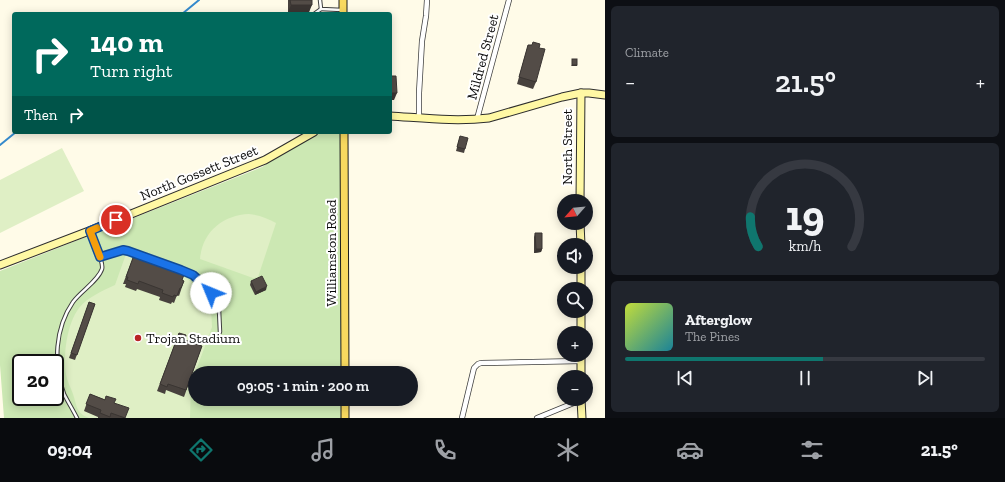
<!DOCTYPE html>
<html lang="en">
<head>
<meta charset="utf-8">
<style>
  body { margin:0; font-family:"Zilla Slab",serif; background:#20242c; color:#f1f3f6; height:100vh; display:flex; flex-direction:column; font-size:15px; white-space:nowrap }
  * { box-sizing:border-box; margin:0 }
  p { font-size:13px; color:#9ea1a6 }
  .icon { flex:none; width:22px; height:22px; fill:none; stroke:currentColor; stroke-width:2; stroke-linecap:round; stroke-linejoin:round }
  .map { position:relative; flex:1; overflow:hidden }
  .details { display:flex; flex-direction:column; gap:6px; padding:6px; background:#0d0f14; width:400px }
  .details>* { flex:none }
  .guide { position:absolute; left:12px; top:12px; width:380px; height:122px; border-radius:4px; box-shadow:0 2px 10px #0003; background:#00695c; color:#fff; overflow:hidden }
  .needle { width:26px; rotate:243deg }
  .buttons { position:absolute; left:557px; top:194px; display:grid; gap:8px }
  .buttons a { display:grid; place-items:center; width:36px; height:36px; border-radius:50%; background:#171b24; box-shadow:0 2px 10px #0003; font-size:20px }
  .speed { position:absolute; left:12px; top:354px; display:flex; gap:8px; font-size:20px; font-weight:700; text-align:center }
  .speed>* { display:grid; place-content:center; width:52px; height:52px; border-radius:50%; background:#171b24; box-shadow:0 2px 10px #0003; line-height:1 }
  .speed .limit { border:2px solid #111; border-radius:6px; background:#fff; color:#111 }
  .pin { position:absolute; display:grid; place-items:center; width:34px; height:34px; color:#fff; margin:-17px; border:2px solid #fff; border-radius:50%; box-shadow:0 1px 4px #0007 }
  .me { position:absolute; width:44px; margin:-22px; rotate:315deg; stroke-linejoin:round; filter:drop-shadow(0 0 3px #0008) }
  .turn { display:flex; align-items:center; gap:14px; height:84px; padding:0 12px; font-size:18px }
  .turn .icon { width:52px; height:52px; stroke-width:2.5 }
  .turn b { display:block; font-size:28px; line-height:34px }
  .then { display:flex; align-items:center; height:38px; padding:0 12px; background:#0003; gap:8px; font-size:15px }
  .big { font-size:30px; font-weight:600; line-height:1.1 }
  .details .widget { flex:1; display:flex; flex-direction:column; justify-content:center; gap:6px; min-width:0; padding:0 14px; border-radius:6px; background:#20242c }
  .details .dial { align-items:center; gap:0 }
  .dial svg { height:104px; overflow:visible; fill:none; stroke:#363941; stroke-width:7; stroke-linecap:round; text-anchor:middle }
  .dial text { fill:#f1f3f6; stroke:none }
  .song { display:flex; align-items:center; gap:12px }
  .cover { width:48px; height:48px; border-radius:6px; background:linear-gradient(135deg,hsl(70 70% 55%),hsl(190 70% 35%)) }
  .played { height:4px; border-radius:2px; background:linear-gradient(90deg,#0f766e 55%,#363941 55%) }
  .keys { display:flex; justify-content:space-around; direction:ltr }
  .heat { display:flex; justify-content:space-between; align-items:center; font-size:22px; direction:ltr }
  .trip { position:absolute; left:188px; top:366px; width:230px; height:40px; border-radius:20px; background:#171b24; box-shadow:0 2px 10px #0003; font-weight:600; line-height:40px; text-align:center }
  .tab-bar { display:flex; height:64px; justify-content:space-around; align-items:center; background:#090b0e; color:#9ea1a6 }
  .tab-bar .icon { width:28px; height:28px }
  .tab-bar .selected { color:#0f766e }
  .tab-bar b { font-size:18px; color:#f1f3f6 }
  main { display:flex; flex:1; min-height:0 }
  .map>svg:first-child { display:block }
</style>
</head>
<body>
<main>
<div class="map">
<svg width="605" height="418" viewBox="0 0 605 418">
  <rect width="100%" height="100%" fill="#fffbe8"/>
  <path fill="#cce8b3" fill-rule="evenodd" d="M317 132H344L345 373H195V399H345V418H4L0 365V271L262 167ZM21 363H55V397H21Z"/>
  <g fill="#dfefc5">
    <polygon points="62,148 84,191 0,233 0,180"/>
    <path d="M249 214C259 215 267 218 276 223L258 277 253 278 200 259C202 232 223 215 249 214Z"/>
    <path d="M126 254 182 275 198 287 211 306 212 327 191 384 190 418H89C76 413 77 406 73 394 71 388 67 381 66 374 63 354 67 324 79 308 88 297 102 291 115 285Z"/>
  </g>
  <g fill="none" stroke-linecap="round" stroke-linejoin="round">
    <g stroke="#358acc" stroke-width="2">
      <polyline points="182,14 199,0"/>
      <polyline points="0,145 16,132"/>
    </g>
    <defs>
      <g id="lane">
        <polyline points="320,0 321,9 342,10"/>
        <polyline points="314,14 321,9"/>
        <polyline points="90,232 100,257"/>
        <polyline points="145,257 172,267"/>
        <polyline points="181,270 193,275 204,285 211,293 219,310 220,332"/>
        <path d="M77 418C73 410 68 402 64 394 53 364 55 328 73 302 81 291 98 281 102 269 103 265 101 261 100 257L123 250 128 251 138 255"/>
      </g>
      <g id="street">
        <polyline points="419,118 419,93 422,41 426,16 427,0"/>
        <polyline points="477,119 509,0"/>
        <polyline points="462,418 474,368 478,364 481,363 581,361"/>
        <polyline points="537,418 581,400"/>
      </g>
      <g id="secondary">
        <path d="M390 116C423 118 456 122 489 118L562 97 581 93H589L605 95"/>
        <polyline points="580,201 581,93"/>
        <polyline points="580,223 581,245"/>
        <polyline points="0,265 89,231 265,160 314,132"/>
        <polyline points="581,267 581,289"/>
        <polyline points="581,311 581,333"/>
        <polyline points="581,355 581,377"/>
        <polyline points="581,399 582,418"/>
      </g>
      <g id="primary">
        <polyline points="343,0 343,14"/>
        <polyline points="344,132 345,373"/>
        <polyline points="345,399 345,418"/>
      </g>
    </defs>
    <use href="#lane" stroke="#3e3e3e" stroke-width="4.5"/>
    <use href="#street" stroke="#3e3e3e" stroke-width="6"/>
    <use href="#secondary" stroke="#2d2d2d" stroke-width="9"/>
    <use href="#primary" stroke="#1c1c1c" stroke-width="9"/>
    <use href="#lane" stroke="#fff" stroke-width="2.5"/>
    <use href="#street" stroke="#fff" stroke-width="4.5"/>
    <use href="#secondary" stroke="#fff8a4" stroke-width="7"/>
    <use href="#primary" stroke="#f8d95f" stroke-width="7"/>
  </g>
  <g fill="#47413d">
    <polygon points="288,0 312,0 309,12 288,12"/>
    <polygon points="528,45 536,82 533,89 517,84"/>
    <polygon points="460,136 465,149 464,153 456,151"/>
    <polygon points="535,233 542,249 541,252 534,253 534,237"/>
    <polygon points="134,255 148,258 183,271 182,280 184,281 179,296 177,295 174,303 172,302 171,304 159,300 160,297 137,289 136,291 125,287 126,284 123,284"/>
    <polygon points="251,281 266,290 255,295 250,285"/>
    <polygon points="89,302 95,304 75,360 69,358"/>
    <polygon points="179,333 185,340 202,346 184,397 166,390 165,394 157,391"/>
    <polygon points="90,394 114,403 125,418 98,418 98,417 84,411"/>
  </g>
  <g fill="#3a3532">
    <polygon points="291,5 312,5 309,12 288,12"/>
    <polygon points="572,65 577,65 577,66 571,66"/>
    <polygon points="390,93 397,93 394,100 390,100"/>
    <polygon points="536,249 542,249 541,252 534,253"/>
    <polygon points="267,286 266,290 255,295 256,292"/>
  </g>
  <g fill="#534c47" stroke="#3a3532">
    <polygon points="290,0 312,0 312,5 291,5"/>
    <polygon points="533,42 540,44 539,48 545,49 536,82 519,77 528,45 532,45"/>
    <rect x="572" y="59" width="5" height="6"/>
    <polygon points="390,76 396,76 397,93 390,93"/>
    <polygon points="460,136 468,138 465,149 457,147"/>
    <polygon points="535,233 542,233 542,249 536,249"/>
    <polygon points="136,252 149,257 148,258 170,267 171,265 183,269 183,271 185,272 182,280 184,281 181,288 180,288 177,296 174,295 173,297 162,293 163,290 139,281 138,284 127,280 128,277 126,277 134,255 135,255"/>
    <polygon points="262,276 267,286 256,292 251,281"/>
    <polygon points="89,302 95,304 77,355 71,353"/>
    <polygon points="179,333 186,335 185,340 202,346 186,390 168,384 167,387 160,384"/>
    <polygon points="90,394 105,400 106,396 116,399 114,403 129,408 125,418 111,413 110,417 100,413 101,410 86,404"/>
  </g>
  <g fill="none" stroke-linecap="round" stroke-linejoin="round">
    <defs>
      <polyline id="route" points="116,220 90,231 100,257 123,250 128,251 181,270 193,275 204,285 211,293"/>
    </defs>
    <use href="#route" stroke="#114b97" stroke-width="10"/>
    <use href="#route" stroke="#1a73e8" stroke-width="7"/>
    <polyline stroke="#f59e0b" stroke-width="7" points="97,228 90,231 100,257"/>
  </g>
  <circle fill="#b92425" stroke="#fff" stroke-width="1.5" cx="138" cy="338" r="4"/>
  <g text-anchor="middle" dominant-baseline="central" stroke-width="4" stroke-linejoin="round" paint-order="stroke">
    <g font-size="14" fill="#0b0b0b" stroke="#fff">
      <text transform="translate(483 57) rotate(-75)">Mildred Street</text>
      <text transform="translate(567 147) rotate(-90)">North Street</text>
      <text transform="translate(199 173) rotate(-22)">North Gossett Street</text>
      <text transform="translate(331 253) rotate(-90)">Williamston Road</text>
    </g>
    <g font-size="14" fill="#0b0b0b" stroke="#fff" text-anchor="start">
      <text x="146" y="338">Trojan Stadium</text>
    </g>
  </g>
</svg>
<div class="buttons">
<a><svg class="needle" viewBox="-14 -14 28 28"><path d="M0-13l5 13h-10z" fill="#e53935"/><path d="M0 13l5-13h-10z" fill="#9ea1a6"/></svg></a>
<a><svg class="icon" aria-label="sound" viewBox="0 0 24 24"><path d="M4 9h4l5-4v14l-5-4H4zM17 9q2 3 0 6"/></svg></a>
<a><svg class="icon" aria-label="search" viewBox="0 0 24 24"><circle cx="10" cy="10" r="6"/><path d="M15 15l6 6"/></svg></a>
<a>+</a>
<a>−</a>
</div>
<div class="speed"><div class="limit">20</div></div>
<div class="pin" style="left:116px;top:220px;background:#d93025"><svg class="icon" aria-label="arrive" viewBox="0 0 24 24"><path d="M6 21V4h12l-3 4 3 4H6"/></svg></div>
<svg class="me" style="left:211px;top:293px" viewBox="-20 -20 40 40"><circle r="19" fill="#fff"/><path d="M0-13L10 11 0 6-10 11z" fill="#1a73e8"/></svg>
<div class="trip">09:05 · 1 min · 200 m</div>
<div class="guide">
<div class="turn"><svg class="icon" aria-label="right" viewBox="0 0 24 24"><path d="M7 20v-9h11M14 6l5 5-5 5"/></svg><div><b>140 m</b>Turn right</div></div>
<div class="then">Then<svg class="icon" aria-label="right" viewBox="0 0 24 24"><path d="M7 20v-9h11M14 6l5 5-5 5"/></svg></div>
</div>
</div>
<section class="details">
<div class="widget"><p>Climate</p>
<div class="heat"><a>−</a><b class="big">21.5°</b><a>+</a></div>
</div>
<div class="widget dial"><svg viewBox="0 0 100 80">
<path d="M14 69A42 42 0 1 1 86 69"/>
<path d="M14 69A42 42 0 0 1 8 46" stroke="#0f766e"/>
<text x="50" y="56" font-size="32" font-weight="700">19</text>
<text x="50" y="72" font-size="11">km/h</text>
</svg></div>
<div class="widget">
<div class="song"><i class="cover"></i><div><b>Afterglow</b><p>The Pines</p></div></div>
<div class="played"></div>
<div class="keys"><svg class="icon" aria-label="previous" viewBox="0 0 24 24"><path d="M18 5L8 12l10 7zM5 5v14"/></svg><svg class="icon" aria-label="pause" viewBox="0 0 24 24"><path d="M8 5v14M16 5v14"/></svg><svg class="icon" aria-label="next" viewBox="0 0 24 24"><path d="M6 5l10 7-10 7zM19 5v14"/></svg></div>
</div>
</section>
</main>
<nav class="tab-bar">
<b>09:04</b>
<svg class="icon selected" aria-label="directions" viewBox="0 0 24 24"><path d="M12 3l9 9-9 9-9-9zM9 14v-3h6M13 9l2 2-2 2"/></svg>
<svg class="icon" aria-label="music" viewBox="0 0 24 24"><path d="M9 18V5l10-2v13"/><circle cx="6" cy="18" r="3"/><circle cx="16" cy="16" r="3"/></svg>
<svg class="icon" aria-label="phone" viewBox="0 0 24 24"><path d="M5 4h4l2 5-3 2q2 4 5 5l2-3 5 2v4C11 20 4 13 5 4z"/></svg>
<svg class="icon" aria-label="climate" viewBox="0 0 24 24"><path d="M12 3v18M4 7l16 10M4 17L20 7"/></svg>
<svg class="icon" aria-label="car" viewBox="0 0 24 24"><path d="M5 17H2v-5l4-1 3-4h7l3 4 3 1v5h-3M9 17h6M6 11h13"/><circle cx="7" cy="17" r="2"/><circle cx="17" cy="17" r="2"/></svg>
<svg class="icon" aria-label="filters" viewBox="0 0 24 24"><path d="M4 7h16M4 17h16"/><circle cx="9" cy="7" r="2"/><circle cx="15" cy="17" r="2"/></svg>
<b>21.5°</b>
</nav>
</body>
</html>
